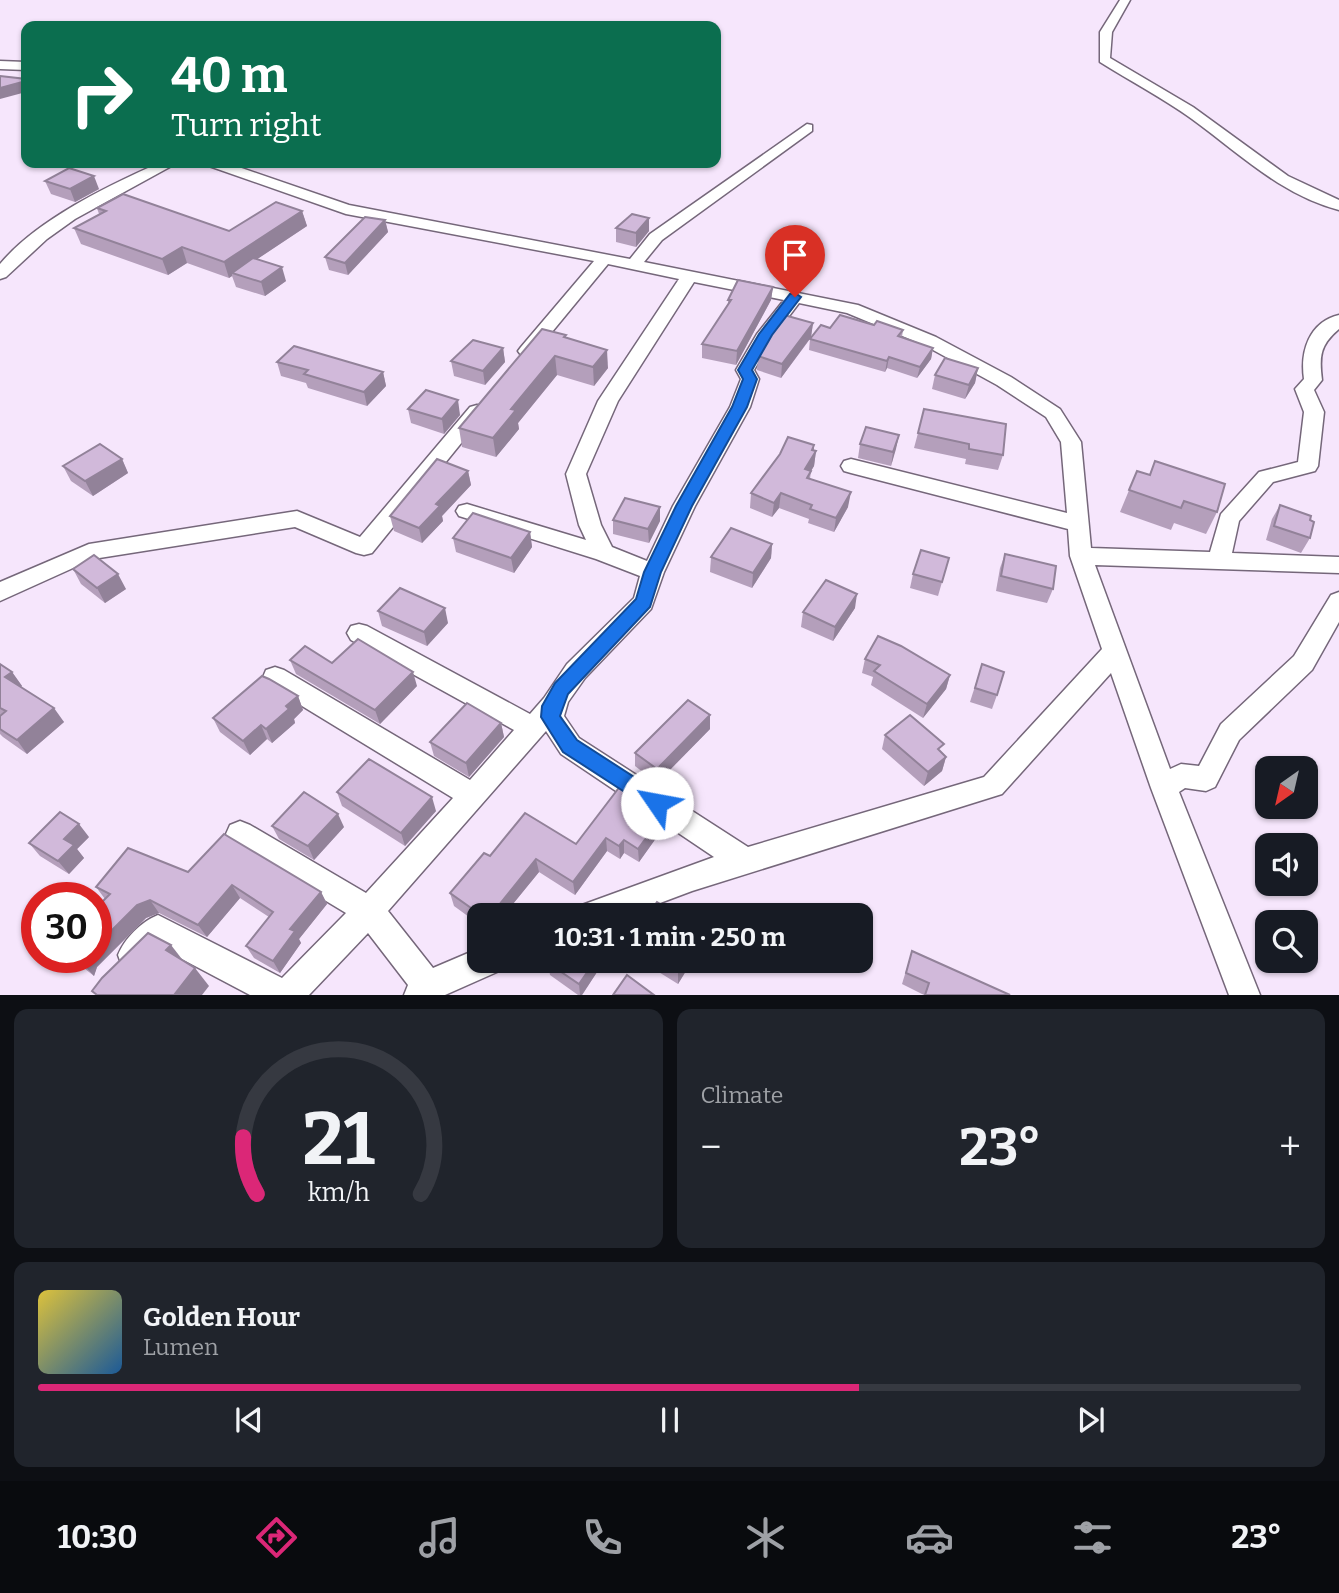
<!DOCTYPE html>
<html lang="en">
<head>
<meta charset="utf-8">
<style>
  body { margin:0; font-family:Bitter,serif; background:#20242c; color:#f1f3f6; height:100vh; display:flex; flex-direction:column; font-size:26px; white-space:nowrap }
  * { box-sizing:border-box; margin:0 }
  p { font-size:23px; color:#9ea1a6 }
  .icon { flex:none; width:38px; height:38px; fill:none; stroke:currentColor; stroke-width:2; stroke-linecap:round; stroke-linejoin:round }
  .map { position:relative; height:995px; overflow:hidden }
  .panel { display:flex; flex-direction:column; gap:14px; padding:14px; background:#0d0f14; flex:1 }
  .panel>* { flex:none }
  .hud { position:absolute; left:21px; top:21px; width:700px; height:147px; border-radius:14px; box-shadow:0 2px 5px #0004; background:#0b6e4f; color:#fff; overflow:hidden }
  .needle { width:46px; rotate:214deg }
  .tools { position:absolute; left:1255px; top:756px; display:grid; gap:14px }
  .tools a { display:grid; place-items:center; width:63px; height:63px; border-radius:14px; background:#171b24; box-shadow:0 2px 5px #0004; font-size:35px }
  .speed { position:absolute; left:21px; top:882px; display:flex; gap:14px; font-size:35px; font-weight:700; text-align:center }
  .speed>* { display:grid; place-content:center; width:91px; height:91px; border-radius:50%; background:#171b24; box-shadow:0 2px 5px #0004; line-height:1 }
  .speed .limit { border:10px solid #d22; background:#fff; color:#111 }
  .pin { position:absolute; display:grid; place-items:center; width:60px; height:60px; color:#fff; margin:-72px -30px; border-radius:50% 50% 50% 0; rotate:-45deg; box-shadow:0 0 7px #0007 }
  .pin .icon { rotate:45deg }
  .me { position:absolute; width:77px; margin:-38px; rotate:303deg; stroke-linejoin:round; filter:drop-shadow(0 0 5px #0008) }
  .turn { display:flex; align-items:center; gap:24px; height:147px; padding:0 35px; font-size:32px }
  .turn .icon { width:91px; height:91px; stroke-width:2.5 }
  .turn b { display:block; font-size:49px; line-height:60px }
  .big { font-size:52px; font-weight:700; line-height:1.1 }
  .panel .tile { flex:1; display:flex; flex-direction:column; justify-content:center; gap:10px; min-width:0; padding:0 24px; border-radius:14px; background:#20242c }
  .panel .dial { align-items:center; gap:0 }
  .dial svg { height:182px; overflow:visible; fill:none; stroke:#363941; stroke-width:7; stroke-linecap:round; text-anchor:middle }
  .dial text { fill:#f1f3f6; stroke:none }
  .song { display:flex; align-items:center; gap:21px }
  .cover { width:84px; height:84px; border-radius:10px; background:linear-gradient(135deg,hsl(50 70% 55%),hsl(210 70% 35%)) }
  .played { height:7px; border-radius:4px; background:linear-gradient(90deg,#db2777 65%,#363941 65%) }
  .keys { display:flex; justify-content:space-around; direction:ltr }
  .heat { display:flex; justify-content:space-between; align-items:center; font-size:38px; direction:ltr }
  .panel .tiles { flex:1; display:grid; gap:14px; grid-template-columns:1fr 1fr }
  .tile:last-child { grid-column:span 2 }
  .trip { position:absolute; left:467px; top:903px; width:406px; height:70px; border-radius:14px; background:#171b24; box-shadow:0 2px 5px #0004; font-weight:700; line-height:70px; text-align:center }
  .menu { display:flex; height:112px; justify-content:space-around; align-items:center; background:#090b0e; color:#9ea1a6 }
  .menu .icon { width:49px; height:49px }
  .menu .on { color:#db2777 }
  .menu b { font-size:32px; color:#f1f3f6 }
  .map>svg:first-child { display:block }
</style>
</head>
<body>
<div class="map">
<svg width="1339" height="995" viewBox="0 0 1339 995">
  <rect width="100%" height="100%" fill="#f6e6fc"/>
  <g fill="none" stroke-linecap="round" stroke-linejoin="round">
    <defs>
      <g id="minor">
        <path d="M1120 0H1130L1112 32 1110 58 1193 107 1288 176 1339 200V210C1281 195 1239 153 1192 119 1163 98 1130 81 1100 62V32Z"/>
        <polygon points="0,61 26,62 26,70 0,69"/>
        <path d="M807 124 812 125V131L662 240 644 262 858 305 936 337 1011 377 1060 409 1081 442 1091 548 1210 552 1221 514 1259 472 1298 462 1304 412 1295 389 1304 379C1300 352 1309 322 1339 315V329C1320 345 1319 356 1322 380L1314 390 1324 412 1318 466 1315 471 1273 482 1239 521 1232 553 1339 557V573L1095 565 1170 769 1181 764 1199 766 1221 724 1294 656 1331 595 1339 592V622L1312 670 1239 740 1215 787 1206 791 1185 788 1179 792 1260 995H1229L1151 788 1111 673 1002 794 692 891 628 915H577L582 905 714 857 561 754 546 731 388 911 433 968 480 948V961H501L497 972 445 995H404L408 985 368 933 309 995H250L161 948 144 966 133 970 122 966 118 955C125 938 141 922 158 915L282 978 346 913 230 843 226 834 230 825 240 821 250 825 366 893 453 798 266 684 263 677 266 670 275 667 284 670 470 780 514 730 351 640 347 633 351 626 359 624 367 626 530 714 544 698 567 664 634 598 640 576 596 559 459 516 456 511 459 506 467 504 586 540 579 525 566 474 598 401 679 279 608 264 533 355H521L518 351 521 347 594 261 346 214 209 166 207 163H227L349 205 630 259 650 234ZM694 282 784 300 757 334 736 370 741 379 730 407 673 506 647 561 612 547 601 525 586 474 618 401ZM799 303 847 313 924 345 997 385 1046 417 1061 442 1067 513 851 459 844 461 841 466 844 471 851 473 1068 529 1070 556 1102 649 984 777 748 847 579 738 564 716 568 702 585 678 651 609 664 572 695 506 750 407 759 379 754 370 774 336Z"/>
        <path d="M159 163H177L75 219 47 239 6 277 0 279V264C37 220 107 186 159 163Z"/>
        <polygon points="477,405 484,407 487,411 484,415 372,553 364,555 356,553 295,527 93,559 0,601 0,582 89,544 297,511 360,537 470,407"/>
      </g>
    </defs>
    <use href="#minor" stroke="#75677a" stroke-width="3"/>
    <use href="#minor" fill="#fff" fill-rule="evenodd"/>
  </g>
  <g fill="#b49fbb">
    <polygon points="45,181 99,189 75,202 51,194"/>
    <polygon points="97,208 229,231 302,211 307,226 257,259 286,281 265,296 236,287 232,276 229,278 187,263 168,275 81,244 74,228 99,214"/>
    <polygon points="649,218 649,231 636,247 616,242 616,228"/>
    <polygon points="385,220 388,232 348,275 329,270 325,257"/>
    <polygon points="773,287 771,300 736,365 702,358 702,344 728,305 728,300"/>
    <polygon points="813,323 811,337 830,328 874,325 903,330 902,337 933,348 931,359 917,378 887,368 885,372 809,350 810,339 781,378 757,370 758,356"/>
    <polygon points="566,335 566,338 608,368 594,386 557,375 518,423 519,429 496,457 462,447 459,428"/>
    <polygon points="503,348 505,362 485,385 454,376 451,361"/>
    <polygon points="277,362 383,372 386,386 367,406 308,388 306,383 281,376"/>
    <polygon points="978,368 975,383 965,399 932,389 935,375"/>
    <polygon points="408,409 460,415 444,434 411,423"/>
    <polygon points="1006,424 1003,455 998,470 965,464 966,459 914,448 918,433"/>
    <polygon points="899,435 891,466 858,458 860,444"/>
    <polygon points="814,445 814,451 816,451 814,466 811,471 810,479 848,507 834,532 808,523 809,519 779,508 772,517 750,508 751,493"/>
    <polygon points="122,459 128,473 93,496 71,481 63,466"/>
    <polygon points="1155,461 1217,512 1206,534 1174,523 1171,530 1120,512 1137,471 1149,475"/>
    <polygon points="468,471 471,485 442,516 443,521 422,543 394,531 390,516"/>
    <polygon points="1280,505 1310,520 1310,538 1301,553 1266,540 1272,519"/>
    <polygon points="660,507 660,521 649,543 613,534 613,520"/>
    <polygon points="530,532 532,547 514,573 456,552 453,538"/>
    <polygon points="772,544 771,558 752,588 710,572 711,557"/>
    <polygon points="1005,554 1053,589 1047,603 996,591 1000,568"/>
    <polygon points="949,558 938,596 910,588 913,574"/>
    <polygon points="73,569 126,589 105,603 81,584"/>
    <polygon points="855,608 833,641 801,627 803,612"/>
    <polygon points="378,611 448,623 427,646 382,626"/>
    <polygon points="865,659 950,675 946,689 923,718 871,685 873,677 862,673"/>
    <polygon points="290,660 332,663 417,686 380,724 296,674"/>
    <polygon points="0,664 12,672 22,686 21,687 64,722 27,754 3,737 0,734"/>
    <polygon points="982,664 997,695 992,709 970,702"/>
    <polygon points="298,696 303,710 294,719 295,723 272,743 267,739 250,755 220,732 213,718"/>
    <polygon points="710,715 710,729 657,783 635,766 635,753"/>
    <polygon points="501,723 504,737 469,777 434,756 430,742"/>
    <polygon points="885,735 941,752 946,757 942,771 924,786 882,749"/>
    <polygon points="337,792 436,811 405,846 342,806"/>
    <polygon points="272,826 344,827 314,860 279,839"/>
    <polygon points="664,827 639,862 624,853 620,859 607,851 575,895 539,872 504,915 480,915 480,925 454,906 450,893 490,856 576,844"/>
    <polygon points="89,837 77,849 84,858 69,874 40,856 29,843"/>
    <polygon points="188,872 321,892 327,904 299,939 301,943 280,973 254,958 246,946 269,917 240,898 207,937 159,913 146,918 97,967 94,976 70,957 96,957 105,899 96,887"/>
    <polygon points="912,951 1010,995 924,995 902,984"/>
    <polygon points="549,961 598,961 599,969 582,995 578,995 550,975 548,963"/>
    <polygon points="641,961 692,961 678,984"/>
  </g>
  <g fill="#928299">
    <polygon points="26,81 26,92 0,99 0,88"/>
    <polygon points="94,176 99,189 75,202 70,189"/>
    <polygon points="302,211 307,226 235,274 232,273 232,276 229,278 224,262"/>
    <polygon points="649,218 649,231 636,247 636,233"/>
    <polygon points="385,220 388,232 348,275 345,263"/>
    <polygon points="182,247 187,263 168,275 162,259"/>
    <polygon points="282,267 286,281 265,296 261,282"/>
    <polygon points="773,287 771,300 736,365 737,351"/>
    <polygon points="813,323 811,337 781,378 782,364"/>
    <polygon points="503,348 505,362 485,385 483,371"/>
    <polygon points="933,348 931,359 917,378 920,367"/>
    <polygon points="607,350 608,368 594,386 593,367"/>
    <polygon points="555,356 557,375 518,423 519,429 496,457 493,438 511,409"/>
    <polygon points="889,357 887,368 885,372 887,361"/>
    <polygon points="978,368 975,383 965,399 969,385"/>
    <polygon points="383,372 386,386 367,406 364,392"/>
    <polygon points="458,400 460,415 444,434 442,419"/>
    <polygon points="899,435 896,449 891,466 893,452"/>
    <polygon points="814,445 813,456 816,451 814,466 803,484 805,469"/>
    <polygon points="122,459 128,473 93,496 85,481"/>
    <polygon points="468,471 471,485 442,516 443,521 422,543 419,528 436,504"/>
    <polygon points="851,492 848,507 834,532 836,518"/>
    <polygon points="781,493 779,508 772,517 774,503"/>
    <polygon points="660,507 660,521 649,543 648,529"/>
    <polygon points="530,532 532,547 514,573 511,558"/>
    <polygon points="772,544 771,558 752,588 753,573"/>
    <polygon points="118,574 126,589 105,603 97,588"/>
    <polygon points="857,594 855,608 833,641 835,627"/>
    <polygon points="445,608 448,623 427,646 424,632"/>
    <polygon points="12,672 22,686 15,692 5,677"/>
    <polygon points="413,672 417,686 380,724 375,710"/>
    <polygon points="950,675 946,689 923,718 927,704"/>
    <polygon points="298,696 303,710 294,719 295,723 272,743 266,729 286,706"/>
    <polygon points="54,708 64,722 27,754 17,740"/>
    <polygon points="710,715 710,729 657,783 657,769"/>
    <polygon points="501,723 504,737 469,777 466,763"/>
    <polygon points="261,725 267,739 250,755 243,741"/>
    <polygon points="946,757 942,771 924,786 928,772"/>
    <polygon points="432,797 436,811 405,846 401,833"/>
    <polygon points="664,813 664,827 639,862 638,849"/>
    <polygon points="338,814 344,827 314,860 308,846"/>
    <polygon points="79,824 89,837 77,849 84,858 69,874 58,861 64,839"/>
    <polygon points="606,838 607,851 575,895 573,882"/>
    <polygon points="624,840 624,853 620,859 619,846"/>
    <polygon points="536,859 539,872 504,915 491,915"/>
    <polygon points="232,885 240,898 207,937 198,925"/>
    <polygon points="321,892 327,904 299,939 301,943 280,973 273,961 290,929"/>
    <polygon points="150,900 159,913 146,918 97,967 94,976 83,964 86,957 96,957 96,946 137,905"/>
    <polygon points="171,945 185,963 166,950"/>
    <polygon points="595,961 598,961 599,969 582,995 580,995 579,984"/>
    <polygon points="685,961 692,961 678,984 678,972"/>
    <polygon points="195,968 209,986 202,995 174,995"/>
  </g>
  <g fill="#d1b9da" stroke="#928299" stroke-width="2">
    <polygon points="0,76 26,79 26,81 0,88"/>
    <polygon points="69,168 94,176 70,189 45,181"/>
    <polygon points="123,194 229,231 276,202 302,211 224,262 182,247 162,259 74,228 106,211 97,208"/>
    <polygon points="632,214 649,218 636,233 616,228"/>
    <polygon points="365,217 385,220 345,263 325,257"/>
    <polygon points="253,258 282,267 261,282 232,273"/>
    <polygon points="738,280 773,287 737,351 702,344 731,300 728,300"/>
    <polygon points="784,315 813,323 782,364 758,356"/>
    <polygon points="840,315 874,325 877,321 903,330 898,336 933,348 920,367 889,357 887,361 810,339 821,325 830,328"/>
    <polygon points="542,329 566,335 564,337 607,350 593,367 555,356 511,409 516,410 493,438 459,428"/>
    <polygon points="473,340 503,348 483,371 451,361"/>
    <polygon points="294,346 383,372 364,392 304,374 308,370 277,362"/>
    <polygon points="945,358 978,368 969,385 935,375"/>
    <polygon points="426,390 458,400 442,419 408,409"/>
    <polygon points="924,409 1006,424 1003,455 969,449 969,444 918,433"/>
    <polygon points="866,427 899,435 893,452 860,444"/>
    <polygon points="788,437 814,445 812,450 816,451 805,469 811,471 807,478 851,492 836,518 810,509 812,505 781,493 774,503 751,493 780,454"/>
    <polygon points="100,444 122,459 85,481 63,466"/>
    <polygon points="437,459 468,471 436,504 440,506 419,528 390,516"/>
    <polygon points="1155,461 1225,484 1217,512 1184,501 1181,508 1129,490 1137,471 1150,475"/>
    <polygon points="625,498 660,507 648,529 613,520"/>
    <polygon points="1280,505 1311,516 1310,520 1314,522 1310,538 1274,526"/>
    <polygon points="473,513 530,532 511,558 453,538"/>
    <polygon points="731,528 772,544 753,573 711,557"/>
    <polygon points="921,550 949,558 942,582 913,574"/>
    <polygon points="1005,554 1056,566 1053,589 1001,576"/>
    <polygon points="94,555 118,574 97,588 73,569"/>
    <polygon points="826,580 857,594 835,627 803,612"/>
    <polygon points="400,588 445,608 424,632 378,611"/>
    <polygon points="878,636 901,646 950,675 927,704 874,671 880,665 865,659"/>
    <polygon points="358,639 413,672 375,710 290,660 305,646 332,663"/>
    <polygon points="0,664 12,672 5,677 54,708 17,740 0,729 0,716 6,711 0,708"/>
    <polygon points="982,664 1004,672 997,695 975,688"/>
    <polygon points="262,676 269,679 298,696 286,706 289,709 266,729 261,725 243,741 213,718"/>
    <polygon points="688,700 710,715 657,769 635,753"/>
    <polygon points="467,703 501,723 466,763 430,742"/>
    <polygon points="910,715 944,744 938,749 946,757 928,772 885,735"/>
    <polygon points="369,759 432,797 401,833 337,792"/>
    <polygon points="621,785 664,813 638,849 624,840 619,846 606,838 573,882 536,859 491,915 481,915 450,893 484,853 490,856 525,813 576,844"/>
    <polygon points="304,792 338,814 308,846 272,826"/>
    <polygon points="60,812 79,824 64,839 74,845 58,861 29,843"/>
    <polygon points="224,834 321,892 290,929 295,931 273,961 246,946 273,912 232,885 198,925 150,900 137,905 96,946 96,908 110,894 96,887 128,848 188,872"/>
    <polygon points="657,902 680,915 648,915"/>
    <polygon points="148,933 171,945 166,950 195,968 174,995 97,995 92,991 102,978"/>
    <polygon points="912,951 1010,995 925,995 929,983 906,973"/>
    <polygon points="74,957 86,957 83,964"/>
    <polygon points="549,961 595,961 579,984 548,963"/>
    <polygon points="660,961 685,961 678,972"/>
    <polygon points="627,975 654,995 613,995"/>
  </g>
  <polygon fill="#1a73e8" stroke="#114b97" stroke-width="2" points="795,293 801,297 772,335 752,370 757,379 747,407 692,506 661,572 650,607 568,694 560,716 577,740 665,797 668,803 665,810 657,813 563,752 541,717 542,706 555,683 636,599 644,572 676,506 732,407 743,379 738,370 759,334 790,294"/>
</svg>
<div class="tools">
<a><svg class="needle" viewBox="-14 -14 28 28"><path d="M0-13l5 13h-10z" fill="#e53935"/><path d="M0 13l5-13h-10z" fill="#9ea1a6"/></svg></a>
<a><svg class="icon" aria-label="sound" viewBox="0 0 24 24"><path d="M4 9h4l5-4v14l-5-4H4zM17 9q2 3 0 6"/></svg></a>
<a><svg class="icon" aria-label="search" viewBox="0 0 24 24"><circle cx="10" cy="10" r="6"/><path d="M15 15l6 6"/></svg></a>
</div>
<div class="speed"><div class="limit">30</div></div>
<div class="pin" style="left:795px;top:297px;background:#d93025"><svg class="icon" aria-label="arrive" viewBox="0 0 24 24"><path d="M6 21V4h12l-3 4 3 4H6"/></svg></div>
<svg class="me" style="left:657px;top:803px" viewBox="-20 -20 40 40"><circle r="19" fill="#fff"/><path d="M0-13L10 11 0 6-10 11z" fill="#1a73e8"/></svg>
<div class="trip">10:31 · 1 min · 250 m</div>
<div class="hud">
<div class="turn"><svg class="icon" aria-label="right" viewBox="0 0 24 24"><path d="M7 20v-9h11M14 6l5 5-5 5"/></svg><div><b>40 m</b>Turn right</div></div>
</div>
</div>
<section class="panel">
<div class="tiles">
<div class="tile dial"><svg viewBox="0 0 100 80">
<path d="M14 69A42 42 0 1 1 86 69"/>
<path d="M14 69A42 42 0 0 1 8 44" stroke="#db2777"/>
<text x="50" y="56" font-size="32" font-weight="700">21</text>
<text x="50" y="72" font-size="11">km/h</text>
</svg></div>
<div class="tile"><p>Climate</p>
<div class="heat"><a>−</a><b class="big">23°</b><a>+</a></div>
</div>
<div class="tile">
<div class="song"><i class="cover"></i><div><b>Golden Hour</b><p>Lumen</p></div></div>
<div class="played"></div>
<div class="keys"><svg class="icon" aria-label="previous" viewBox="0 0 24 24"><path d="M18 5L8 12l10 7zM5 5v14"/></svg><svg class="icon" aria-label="pause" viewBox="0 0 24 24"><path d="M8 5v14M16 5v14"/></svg><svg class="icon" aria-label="next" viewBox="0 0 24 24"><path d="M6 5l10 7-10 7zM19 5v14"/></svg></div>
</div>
</div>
</section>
<nav class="menu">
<b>10:30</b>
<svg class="icon on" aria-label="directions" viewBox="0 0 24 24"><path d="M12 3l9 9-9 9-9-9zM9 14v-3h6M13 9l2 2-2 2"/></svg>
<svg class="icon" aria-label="music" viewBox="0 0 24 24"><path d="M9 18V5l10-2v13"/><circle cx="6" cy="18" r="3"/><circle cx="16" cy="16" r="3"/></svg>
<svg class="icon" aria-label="phone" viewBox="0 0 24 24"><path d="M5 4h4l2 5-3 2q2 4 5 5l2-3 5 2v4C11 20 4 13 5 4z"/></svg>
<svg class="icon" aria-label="climate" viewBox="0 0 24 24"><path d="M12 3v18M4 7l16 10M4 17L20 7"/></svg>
<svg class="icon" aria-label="car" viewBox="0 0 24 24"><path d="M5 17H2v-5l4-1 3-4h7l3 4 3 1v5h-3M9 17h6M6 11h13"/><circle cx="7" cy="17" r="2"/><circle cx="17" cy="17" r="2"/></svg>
<svg class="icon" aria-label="filters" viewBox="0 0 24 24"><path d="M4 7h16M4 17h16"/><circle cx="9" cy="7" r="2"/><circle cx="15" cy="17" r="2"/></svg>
<b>23°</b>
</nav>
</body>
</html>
